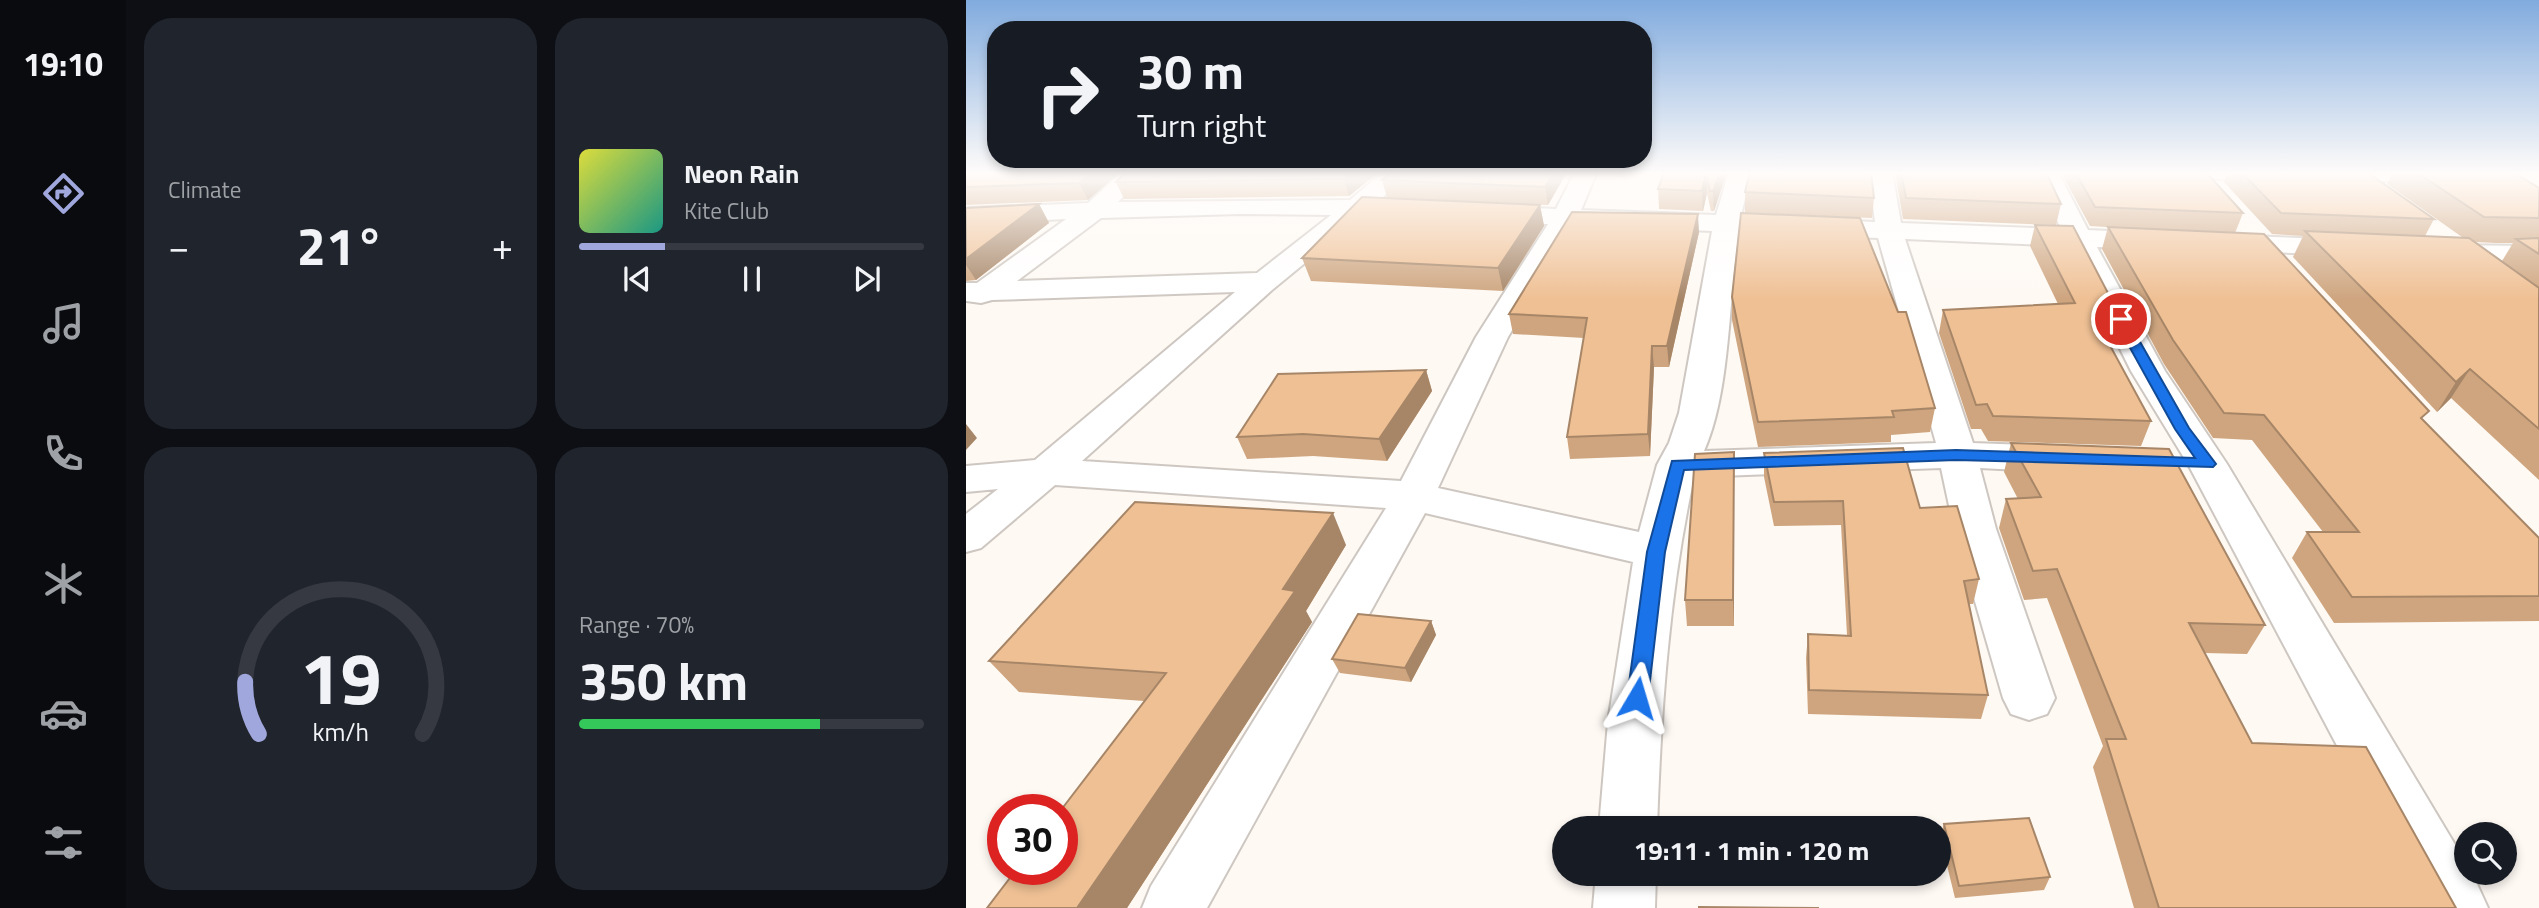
<!DOCTYPE html>
<html lang="en">
<head>
<meta charset="utf-8">
<style>
  body { margin:0; font-family:"Titillium Web",sans-serif; background:#20242c; color:#f1f3f6; height:100vh; display:flex; flex-direction:column; font-size:26px; white-space:nowrap }
  * { box-sizing:border-box; margin:0 }
  p { font-size:23px; color:#9ea1a6 }
  .icon { flex:none; width:38px; height:38px; fill:none; stroke:currentColor; stroke-width:2; stroke-linecap:round; stroke-linejoin:round }
  .map { position:relative; flex:1; overflow:hidden }
  .drawer { display:flex; flex-direction:column; gap:18px; padding:18px; background:#0d0f14; width:840px }
  .drawer>* { flex:none }
  .hud { position:absolute; left:21px; top:21px; width:665px; height:147px; border-radius:28px; box-shadow:0 4px 10px #0003; background:#171b24; color:#f1f3f6; overflow:hidden }
  .buttons { position:absolute; left:1488px; top:822px; display:grid; gap:14px }
  .buttons a { display:grid; place-items:center; width:63px; height:63px; border-radius:50%; background:#171b24; box-shadow:0 4px 10px #0003; font-size:35px }
  .speed { position:absolute; left:21px; top:794px; display:flex; gap:14px; font-size:35px; font-weight:700; text-align:center }
  .speed>* { display:grid; place-content:center; width:91px; height:91px; border-radius:50%; background:#171b24; box-shadow:0 4px 10px #0003; line-height:1 }
  .speed .limit { border:10px solid #d22; background:#fff; color:#111 }
  .pin { position:absolute; display:grid; place-items:center; width:60px; height:60px; color:#fff; margin:-30px; border:4px solid #fff; border-radius:50%; box-shadow:0 2px 7px #0007 }
  .me { position:absolute; width:77px; margin:-38px; rotate:7deg; stroke-linejoin:round; filter:drop-shadow(0 0 5px #0008) }
  .turn { display:flex; align-items:center; gap:24px; height:147px; padding:0 35px; font-size:32px }
  .turn .icon { width:91px; height:91px; stroke-width:2.5 }
  .turn b { display:block; font-size:49px; line-height:60px }
  .big { font-size:52px; font-weight:700; line-height:1.1 }
  .drawer .tile { flex:1; display:flex; flex-direction:column; justify-content:center; gap:10px; min-width:0; padding:0 24px; border-radius:28px; background:#20242c }
  .drawer .dial { align-items:center; gap:0 }
  .dial svg { height:182px; overflow:visible; fill:none; stroke:#363941; stroke-width:7; stroke-linecap:round; text-anchor:middle }
  .dial text { fill:#f1f3f6; stroke:none }
  .song { display:flex; align-items:center; gap:21px }
  .cover { width:84px; height:84px; border-radius:10px; background:linear-gradient(135deg,hsl(60 70% 55%),hsl(170 70% 35%)) }
  .played { height:7px; border-radius:4px; background:linear-gradient(90deg,#a0a7dd 25%,#363941 25%) }
  .keys { display:flex; justify-content:space-around; direction:ltr }
  .heat { display:flex; justify-content:space-between; align-items:center; font-size:38px; direction:ltr }
  .charge { height:10px; border-radius:5px; background:linear-gradient(90deg,#34c759 70%,#363941 0) }
  .drawer .tiles { flex:1; display:grid; gap:18px; grid-template-columns:repeat(2,1fr) }
  .trip { position:absolute; left:586px; top:816px; width:399px; height:70px; border-radius:35px; background:#171b24; box-shadow:0 4px 10px #0003; font-weight:700; line-height:70px; text-align:center }
  main { display:flex; flex:1; min-height:0 }
  .tabs { display:flex; flex-direction:column; width:126px; justify-content:space-around; align-items:center; background:#090b0e; color:#9ea1a6 }
  .tabs .icon { width:49px; height:49px }
  .tabs .on { color:#a0a7dd }
  .tabs b { font-size:32px; color:#f1f3f6 }
  .map>svg:first-child { display:block }
</style>
</head>
<body>
<main>
<nav class="tabs">
<b>19:10</b>
<svg class="icon on" aria-label="directions" viewBox="0 0 24 24"><path d="M12 3l9 9-9 9-9-9zM9 14v-3h6M13 9l2 2-2 2"/></svg>
<svg class="icon" aria-label="music" viewBox="0 0 24 24"><path d="M9 18V5l10-2v13"/><circle cx="6" cy="18" r="3"/><circle cx="16" cy="16" r="3"/></svg>
<svg class="icon" aria-label="phone" viewBox="0 0 24 24"><path d="M5 4h4l2 5-3 2q2 4 5 5l2-3 5 2v4C11 20 4 13 5 4z"/></svg>
<svg class="icon" aria-label="climate" viewBox="0 0 24 24"><path d="M12 3v18M4 7l16 10M4 17L20 7"/></svg>
<svg class="icon" aria-label="car" viewBox="0 0 24 24"><path d="M5 17H2v-5l4-1 3-4h7l3 4 3 1v5h-3M9 17h6M6 11h13"/><circle cx="7" cy="17" r="2"/><circle cx="17" cy="17" r="2"/></svg>
<svg class="icon" aria-label="filters" viewBox="0 0 24 24"><path d="M4 7h16M4 17h16"/><circle cx="9" cy="7" r="2"/><circle cx="15" cy="17" r="2"/></svg>
</nav>
<section class="drawer">
<div class="tiles">
<div class="tile"><p>Climate</p>
<div class="heat"><a>−</a><b class="big">21°</b><a>+</a></div>
</div>
<div class="tile">
<div class="song"><i class="cover"></i><div><b>Neon Rain</b><p>Kite Club</p></div></div>
<div class="played"></div>
<div class="keys"><svg class="icon" aria-label="previous" viewBox="0 0 24 24"><path d="M18 5L8 12l10 7zM5 5v14"/></svg><svg class="icon" aria-label="pause" viewBox="0 0 24 24"><path d="M8 5v14M16 5v14"/></svg><svg class="icon" aria-label="next" viewBox="0 0 24 24"><path d="M6 5l10 7-10 7zM19 5v14"/></svg></div>
</div>
<div class="tile dial"><svg viewBox="0 0 100 80">
<path d="M14 69A42 42 0 1 1 86 69"/>
<path d="M14 69A42 42 0 0 1 8 46" stroke="#a0a7dd"/>
<text x="50" y="56" font-size="32" font-weight="700">19</text>
<text x="50" y="72" font-size="11">km/h</text>
</svg></div>
<div class="tile"><p>Range · 70%</p><b class="big">350 km</b><div class="charge"></div></div>
</div>
</section>
<div class="map">
<svg width="1573" height="908" viewBox="0 0 1573 908">
  <rect width="100%" height="100%" fill="#fef9f3"/>
  <g fill="none" stroke-linecap="round" stroke-linejoin="round">
    <defs>
      <g id="street">
        <path d="M156 172H181L152 202 384 200 417 172H442L413 201 447 205 451 210 447 215 438 218 396 216 306 290 116 461 435 481 510 337 582 224 522 222 513 219 509 214 513 209 522 206 590 209 609 172H631L615 210 750 215 763 172H785L775 216 909 222 903 172H926L935 223 1095 229 1069 172H1092L1122 230 1190 233 1200 235 1204 241 1200 247 1190 249 1131 247 1199 371 1261 464 1500 863V873H1506L1522 908H1457L1223 466 1165 371 1103 246 939 239 1007 443 1092 446 1106 450 1111 459 1106 468 1092 472 1014 468 1030 529 1089 698 1081 714 1063 720 1045 714 1037 698 988 529 975 468 728 477C703 593 695 709 691 828H633L642 722 667 562 459 513 241 908H176L185 886 420 508 89 485 15 548 0 552V514L32 489 0 492V466L69 460 269 292 26 300 15 303 0 301V283H11L100 219 0 224V208L122 203ZM274 214 365 215 291 273 51 281 135 218ZM608 225 746 231 713 413 703 443 691 465 673 532 472 488 542 337ZM773 232 912 238 970 443 738 451C765 390 762 299 773 232Z"/>
        <polygon points="1239,172 1324,172 1325,173 1321,178 1313,180 1251,179 1243,177"/>
        <path d="M1378 172H1488L1490 174 1486 179 1478 181H1413L1428 195 1425 200C1407 205 1386 188 1376 174Z"/>
        <polygon points="1257,235 1386,240 1396,242 1400,248 1396,254 1386,256 1247,249 1243,243 1247,237"/>
        <polygon points="1474,245 1573,246 1573,262 1474,261 1464,259 1460,253 1464,247"/>
        <polygon points="630,873 690,873 689,908 627,908"/>
      </g>
    </defs>
    <use href="#street" stroke="#cec7c1" stroke-width="4"/>
    <use href="#street" fill="#fff" fill-rule="evenodd"/>
  </g>
  <g fill="#cea57f" fill-rule="evenodd">
    <polygon points="0,172 154,172 122,200 0,205"/>
    <polygon points="413,172 383,196 158,199 150,182"/>
    <polygon points="425,172 601,172 582,205 421,198 416,180"/>
    <polygon points="698,172 761,172 748,211 745,211 741,193 737,211 693,209 692,189"/>
    <polygon points="929,172 1080,172 1095,204 1090,225 937,219"/>
    <polygon points="1100,172 1240,172 1277,213 1269,233 1573,538 1573,621 1368,623 1326,558 1341,532 1357,532 1286,440 1247,438 1198,364 1136,249 1142,227 1172,229 1124,226 1098,178"/>
    <path d="M1262 172H1401L1468 219 1459 236 1496 237 1421 184 1427 172H1547L1573 188V480L1485 398 1471 412 1327 257 1337 236 1306 234 1258 182ZM1510 242 1530 243H1547L1536 261Z"/>
    <polygon points="779,192 908,198 906,218 779,213"/>
    <polygon points="73,204 83,223 10,280 0,281 0,208"/>
    <polygon points="574,205 578,226 537,291 345,281 336,258"/>
    <polygon points="1069,225 1147,341 1143,344 1185,421 1175,446 1022,441 1015,429 1005,429 973,333 977,310 1092,304 1064,246"/>
    <polygon points="733,232 703,367 688,367 684,456 604,459 601,437 618,338 547,334 543,314"/>
    <polygon points="766,297 969,408 964,432 925,435 925,442 792,447 766,320"/>
    <polygon points="460,370 466,391 421,461 347,456 281,459 271,437"/>
    <polygon points="1045,443 1299,625 1281,654 1239,653 1286,743 1490,908 1168,908 1127,767 1137,746 1081,598 1058,600 1033,528 1040,499 1052,499 1038,472"/>
    <polygon points="798,453 954,508 1013,579 1007,604 1003,604 1022,695 1015,719 842,714 840,658 842,634 881,635 875,525 808,526 798,477"/>
    <polygon points="768,478 768,626 721,626 719,600"/>
    <polygon points="380,545 340,611 346,622 161,908 21,908 178,701 53,692 23,661"/>
    <polygon points="465,621 470,635 445,682 374,673 366,659"/>
    <polygon points="978,824 1084,877 1078,890 989,898 974,837"/>
  </g>
  <g fill="#a78668">
    <polygon points="126,172 154,172 122,200 113,183"/>
    <polygon points="387,172 413,172 383,196 378,179"/>
    <polygon points="588,172 601,172 582,205 579,187"/>
    <polygon points="754,172 761,172 748,211 747,191"/>
    <polygon points="740,173 741,193 737,211 736,191"/>
    <polygon points="73,204 83,223 10,280 0,265 0,259"/>
    <polygon points="574,205 578,226 537,291 532,268"/>
    <polygon points="732,214 733,232 703,367 701,346"/>
    <polygon points="1155,318 1147,341 1128,353 1135,329"/>
    <polygon points="686,346 688,367 684,456 682,434"/>
    <polygon points="1504,369 1485,398 1471,412 1490,382"/>
    <polygon points="460,370 466,391 421,461 413,439"/>
    <polygon points="0,424 11,438 0,450"/>
    <polygon points="768,452 768,626 767,600"/>
    <polygon points="367,513 380,545 340,611 346,622 161,908 111,908"/>
    <polygon points="465,621 470,635 445,682 439,668"/>
  </g>
  <g fill="#efc094" stroke="#a78668" stroke-width="2">
    <polygon points="0,172 126,172 113,183 0,187"/>
    <polygon points="160,172 387,172 378,179 150,182"/>
    <polygon points="425,172 588,172 579,187 416,180"/>
    <polygon points="698,172 754,172 747,191 744,191 740,173 736,191 692,189"/>
    <polygon points="784,172 905,172 908,198 779,192"/>
    <polygon points="935,172 1080,172 1095,204 940,198"/>
    <polygon points="1109,172 1240,172 1277,213 1129,207"/>
    <polygon points="1275,172 1401,172 1468,219 1315,213"/>
    <polygon points="1450,172 1547,172 1573,188 1573,218 1518,217"/>
    <polygon points="396,197 574,205 532,268 336,258"/>
    <polygon points="73,204 0,259 0,208"/>
    <polygon points="606,212 732,214 701,346 686,346 682,434 601,437 621,318 543,314"/>
    <polygon points="775,213 894,218 932,312 940,312 969,408 926,411 928,417 792,422 766,297"/>
    <polygon points="1069,225 1107,226 1155,318 1135,329 1185,421 1027,416 1021,404 1010,405 977,310 1109,303"/>
    <polygon points="1142,227 1298,234 1463,411 1455,418 1573,538 1573,596 1386,597 1341,532 1393,532 1298,415 1258,413 1207,340"/>
    <polygon points="1339,231 1503,238 1573,288 1573,429 1504,369 1490,382"/>
    <polygon points="1573,238 1573,254 1550,239"/>
    <polygon points="460,370 413,439 337,434 271,437 312,374"/>
    <polygon points="1045,443 1203,449 1299,625 1223,623 1286,743 1400,747 1490,908 1193,908 1140,739 1160,739 1091,569 1067,571 1040,499 1075,497"/>
    <polygon points="937,448 954,508 991,506 1013,579 998,581 1022,695 843,690 842,634 885,636 877,501 808,502 798,453"/>
    <polygon points="768,452 767,600 719,600 729,454"/>
    <polygon points="169,502 367,513 317,589 329,591 111,908 21,908 50,870 96,870 95,810 200,673 23,661"/>
    <polygon points="392,614 465,621 439,668 366,659"/>
    <polygon points="1063,818 1084,877 993,886 978,824"/>
    <polygon points="733,907 853,908 733,908"/>
  </g>
  <linearGradient id="sky" x2="0" y2="1"><stop stop-color="#81abde"/><stop offset="0.58" stop-color="#fffcfa"/><stop offset="1" stop-color="#fffcfa" stop-opacity="0"/></linearGradient>
  <rect width="1573" height="299" fill="url(#sky)"/>
  <polygon fill="#1a73e8" stroke="#114b97" stroke-width="2" points="1155,315 1161,319 1223,428 1250,464 1247,467 990,460 718,470 699,552 682,698 679,705 671,707 664,705 661,698 681,552 706,461 990,450 1229,458 1209,429 1148,319"/>
</svg>
<div class="buttons">
<a><svg class="icon" aria-label="search" viewBox="0 0 24 24"><circle cx="10" cy="10" r="6"/><path d="M15 15l6 6"/></svg></a>
</div>
<div class="speed"><div class="limit">30</div></div>
<div class="pin" style="left:1155px;top:319px;background:#d93025"><svg class="icon" aria-label="arrive" viewBox="0 0 24 24"><path d="M6 21V4h12l-3 4 3 4H6"/></svg></div>
<svg class="me" style="left:671px;top:698px" viewBox="-20 -20 40 40"><path d="M0-17L14 15 0 8-14 15z" fill="#1a73e8" stroke="#fff" stroke-width="4"/></svg>
<div class="trip">19:11 · 1 min · 120 m</div>
<div class="hud">
<div class="turn"><svg class="icon" aria-label="right" viewBox="0 0 24 24"><path d="M7 20v-9h11M14 6l5 5-5 5"/></svg><div><b>30 m</b>Turn right</div></div>
</div>
</div>
</main>
</body>
</html>
